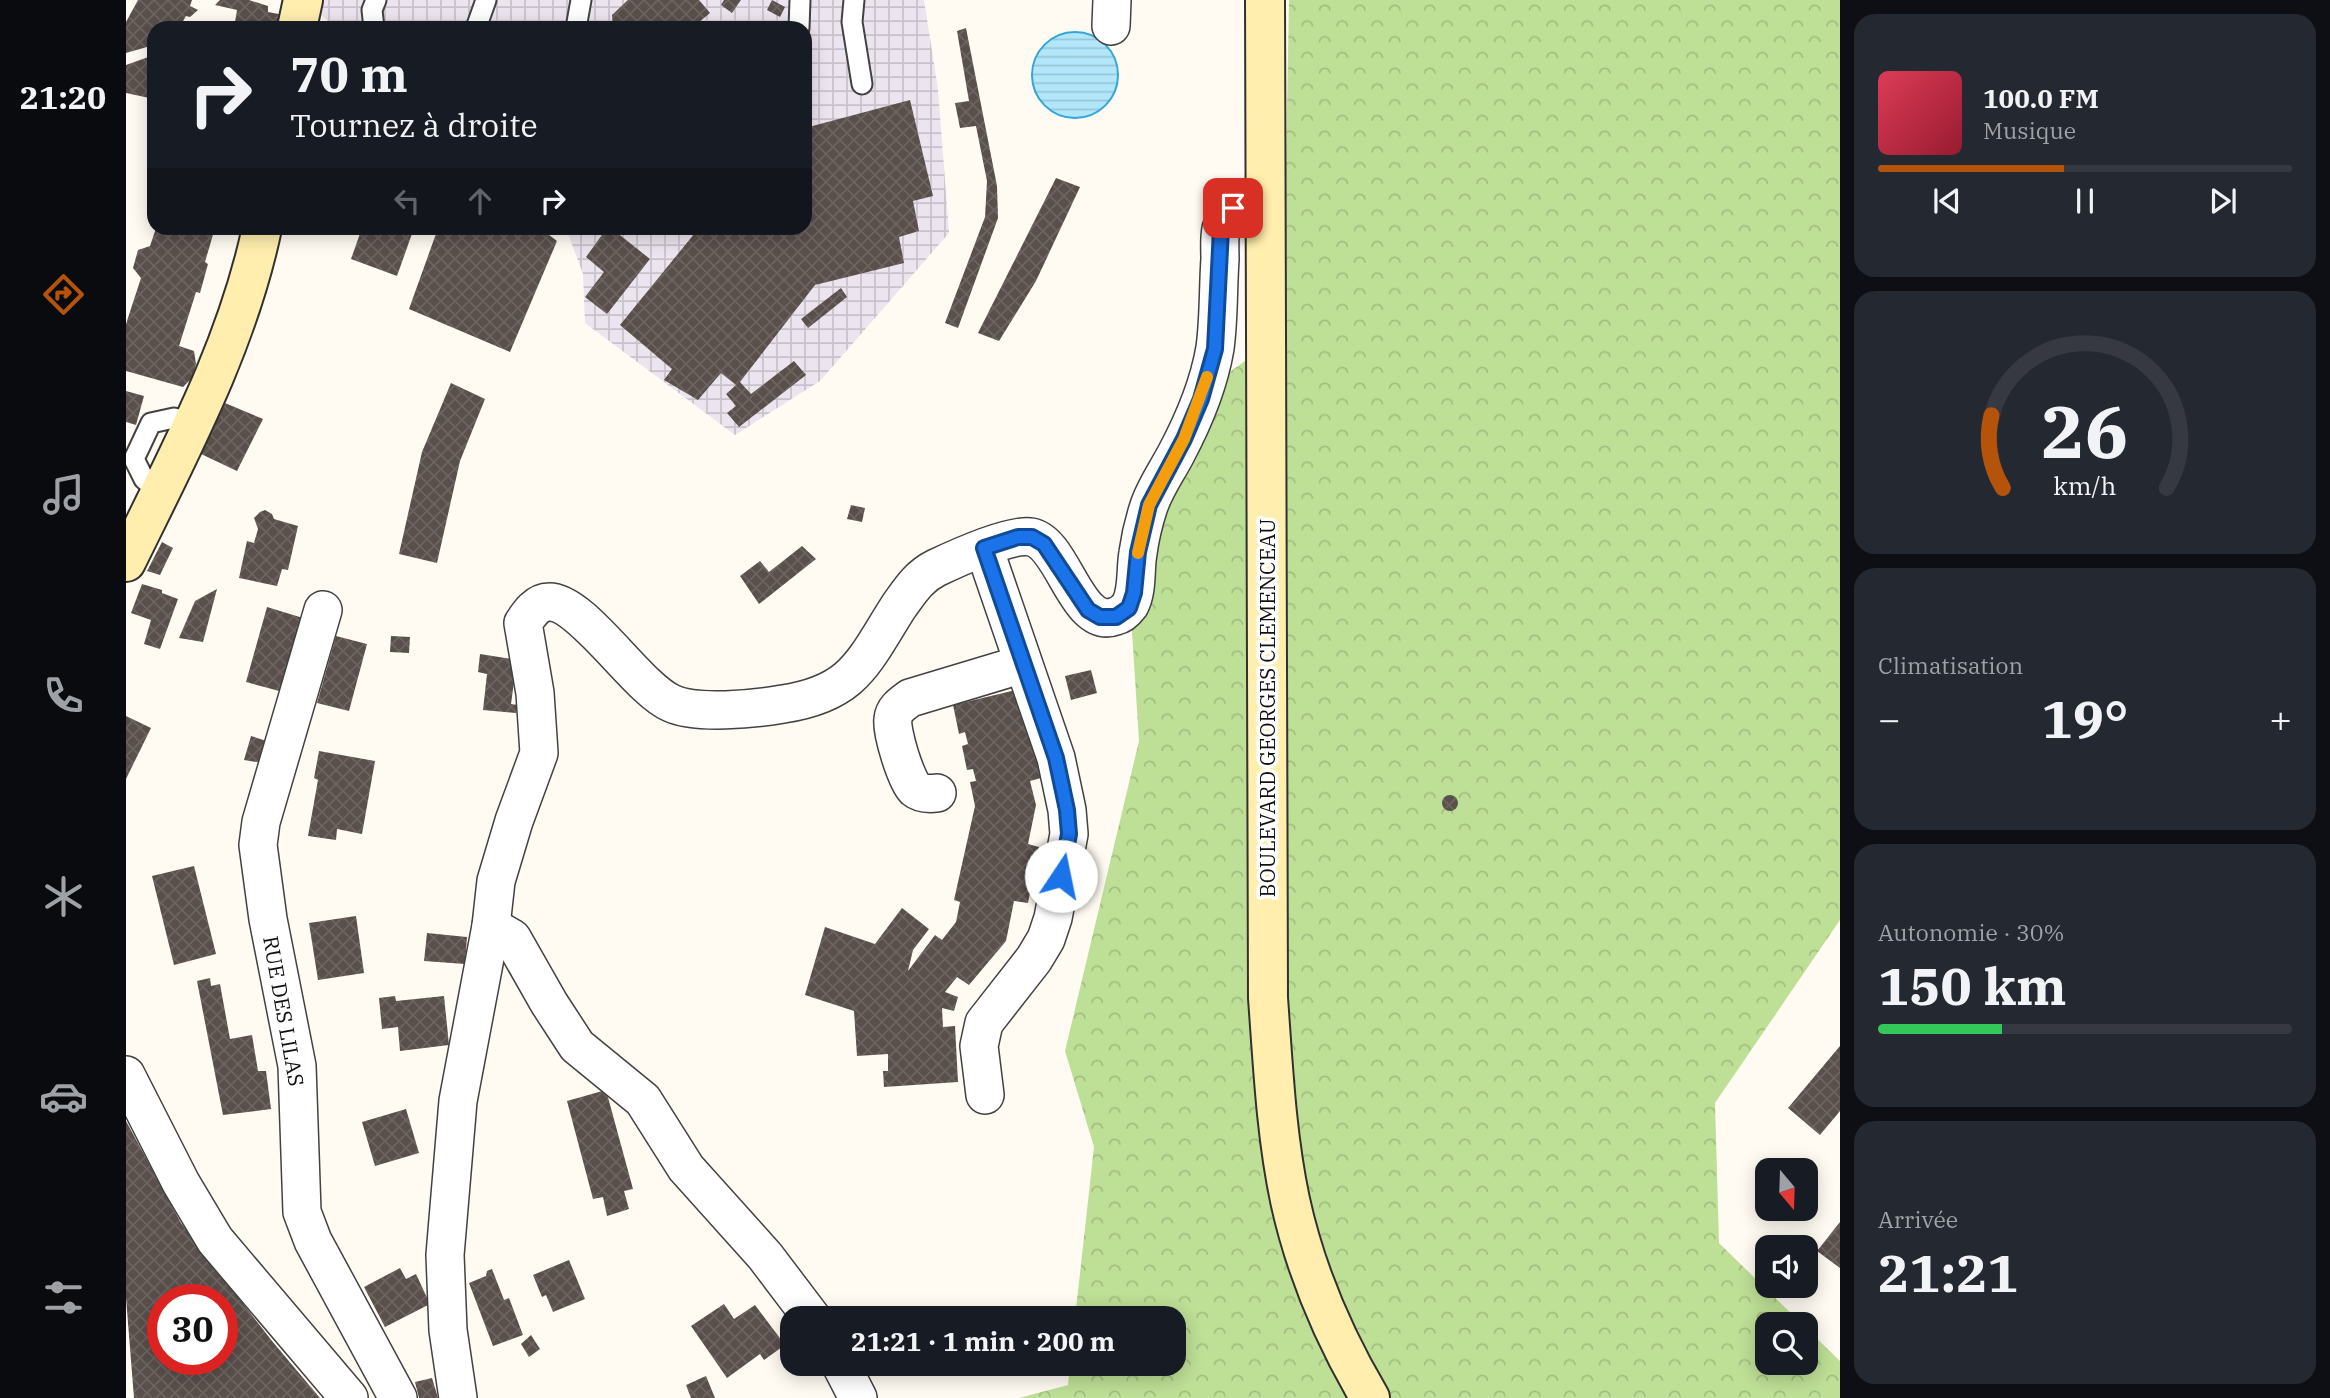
<!DOCTYPE html>
<html lang="fr">
<head>
<meta charset="utf-8">
<style>
  body { margin:0; font-family:"IBM Plex Serif",serif; background:#242831; color:#f1f3f6; height:100vh; display:flex; flex-direction:column; font-size:26px; white-space:nowrap }
  * { box-sizing:border-box; margin:0 }
  p { font-size:23px; color:#9ea1a6 }
  .icon { flex:none; width:38px; height:38px; fill:none; stroke:currentColor; stroke-width:2; stroke-linecap:round; stroke-linejoin:round }
  .map { position:relative; flex:1; overflow:hidden }
  .drawer { display:flex; flex-direction:column; gap:14px; padding:14px; background:#0d0f14; width:490px }
  .drawer>* { flex:none }
  .top-card { position:absolute; left:21px; top:21px; width:665px; height:214px; border-radius:21px; box-shadow:0 4px 18px #0003; background:#171b24; color:#f1f3f6; overflow:hidden }
  .needle { width:46px; rotate:161deg }
  .tools { position:absolute; left:1629px; top:1158px; display:grid; gap:14px }
  .tools a { display:grid; place-items:center; width:63px; height:63px; border-radius:14px; background:#171b24; box-shadow:0 4px 18px #0003; font-size:35px }
  .speed { position:absolute; left:21px; top:1284px; display:flex; gap:14px; font-size:35px; font-weight:700; text-align:center }
  .speed>* { display:grid; place-content:center; width:91px; height:91px; border-radius:50%; background:#171b24; box-shadow:0 4px 18px #0003; line-height:1 }
  .speed .limit { border:10px solid #d22; background:#fff; color:#111 }
  .pin { position:absolute; display:grid; place-items:center; width:60px; height:60px; color:#fff; margin:-30px; border-radius:14px; box-shadow:0 4px 10px #0006 }
  .me { position:absolute; width:77px; margin:-38px; rotate:11deg; stroke-linejoin:round; filter:drop-shadow(0 0 5px #0008) }
  .turn { display:flex; align-items:center; gap:24px; height:147px; padding:0 28px; font-size:32px }
  .turn .icon { width:91px; height:91px; stroke-width:2.5 }
  .turn b { display:block; font-size:49px; line-height:60px }
  .lanes { display:flex; align-items:center; height:66px; padding:0 28px; background:#0003; justify-content:center; gap:35px; direction:ltr }
  .lanes .off { opacity:.35 }
  .big { font-size:52px; font-weight:800; line-height:1.1 }
  .drawer .widget { flex:1; display:flex; flex-direction:column; justify-content:center; gap:10px; min-width:0; padding:0 24px; border-radius:21px; background:#242831 }
  .drawer .dial { align-items:center; gap:0 }
  .dial svg { height:182px; overflow:visible; fill:none; stroke:#363941; stroke-width:7; stroke-linecap:round; text-anchor:middle }
  .dial text { fill:#f1f3f6; stroke:none }
  .song { display:flex; align-items:center; gap:21px }
  .cover { width:84px; height:84px; border-radius:10px; background:linear-gradient(135deg,hsl(350 70% 55%),hsl(350 70% 35%)) }
  .played { height:7px; border-radius:4px; background:linear-gradient(90deg,#b45309 45%,#363941 45%) }
  .keys { display:flex; justify-content:space-around; direction:ltr }
  .heat { display:flex; justify-content:space-between; align-items:center; font-size:38px; direction:ltr }
  .charge { height:10px; border-radius:5px; background:linear-gradient(90deg,#34c759 30%,#363941 0) }
  .trip { position:absolute; left:654px; top:1306px; width:406px; height:70px; border-radius:21px; background:#171b24; box-shadow:0 4px 18px #0003; font-weight:800; line-height:70px; text-align:center }
  main { display:flex; flex:1; min-height:0 }
  .menu { display:flex; flex-direction:column; width:126px; justify-content:space-around; align-items:center; background:#090b0e; color:#9ea1a6 }
  .menu .icon { width:49px; height:49px }
  .menu .active { color:#b45309 }
  .menu b { font-size:32px; color:#f1f3f6 }
  .map>svg:first-child { display:block }
</style>
</head>
<body>
<main>
<nav class="menu">
<b>21:20</b>
<svg class="icon active" aria-label="directions" viewBox="0 0 24 24"><path d="M12 3l9 9-9 9-9-9zM9 14v-3h6M13 9l2 2-2 2"/></svg>
<svg class="icon" aria-label="music" viewBox="0 0 24 24"><path d="M9 18V5l10-2v13"/><circle cx="6" cy="18" r="3"/><circle cx="16" cy="16" r="3"/></svg>
<svg class="icon" aria-label="phone" viewBox="0 0 24 24"><path d="M5 4h4l2 5-3 2q2 4 5 5l2-3 5 2v4C11 20 4 13 5 4z"/></svg>
<svg class="icon" aria-label="climate" viewBox="0 0 24 24"><path d="M12 3v18M4 7l16 10M4 17L20 7"/></svg>
<svg class="icon" aria-label="car" viewBox="0 0 24 24"><path d="M5 17H2v-5l4-1 3-4h7l3 4 3 1v5h-3M9 17h6M6 11h13"/><circle cx="7" cy="17" r="2"/><circle cx="17" cy="17" r="2"/></svg>
<svg class="icon" aria-label="filters" viewBox="0 0 24 24"><path d="M4 7h16M4 17h16"/><circle cx="9" cy="7" r="2"/><circle cx="15" cy="17" r="2"/></svg>
</nav>
<div class="map">
<svg width="1714" height="1398" viewBox="0 0 1714 1398">
  <defs>
    <pattern id="industrial-grid" width="8" height="8" patternUnits="userSpaceOnUse" patternTransform="scale(1.75)"><rect width="8" height="8" fill="#ece4ee"/><path d="M0 4h8M4 0v8" fill="none" stroke="#c9c2cb"/></pattern>
    <pattern id="forest-crowns" width="20" height="18" patternUnits="userSpaceOnUse" patternTransform="scale(1.75)"><rect width="20" height="18" fill="#bedf96"/><path d="M2 6a3 3 0 1 1 6 0M12 15a3 3 0 1 1 6 0" fill="none" stroke="#a2be80"/></pattern>
    <pattern id="water-rules" width="6" height="5" patternUnits="userSpaceOnUse" patternTransform="scale(1.75)"><rect width="6" height="5" fill="#b2e7fb"/><path d="M0 2.5h6" fill="none" stroke="#98c5d6"/></pattern>
    <pattern id="building-cross-hatch" width="8" height="8" patternUnits="userSpaceOnUse" patternTransform="scale(1.75)"><rect width="8" height="8" fill="#594f4b"/><path d="M0 0l8 8M0 8l8-8" fill="none" stroke="#6c6461"/></pattern>
  </defs>
  <rect width="100%" height="100%" fill="#fffbf2"/>
  <polygon fill="url(#industrial-grid)" points="197,0 798,0 812,89 823,233 694,381 609,435 459,323 457,274 440,228 679,228 679,28 211,28 188,10"/>
  <polygon fill="url(#forest-crowns)" points="1163,0 1714,0 1714,920 1589,1103 1593,1243 1677,1325 1642,1325 1642,1363 1680,1363 1680,1328 1714,1361 1714,1398 893,1398 942,1385 944,1363 1048,1363 1048,1318 949,1318 968,1147 939,1051 1013,741 1003,585 1101,374 1157,333"/>
  <circle fill="url(#water-rules)" stroke="#34a6d7" stroke-width="2" cx="949" cy="75" r="43"/>
  <g fill="url(#building-cross-hatch)" fill-rule="evenodd">
    <polygon points="12,0 66,0 64,6 72,10 64,17 60,16 53,28 28,28 28,45 0,53 0,22"/>
    <polygon points="94,0 123,0 142,6 142,12 158,15 156,28 108,28 111,10 89,5"/>
    <polygon points="502,0 573,0 584,13 566,28 553,28 548,21 540,28 487,28 486,15"/>
    <polygon points="598,0 615,0 606,13 595,5"/>
    <polygon points="646,0 659,7 654,17 641,10"/>
    <polygon points="840,28 871,186 872,218 832,328 819,323 859,217 861,181 850,126 834,128 829,103 843,101 831,31"/>
    <polygon points="28,55 28,99 0,93 0,65"/>
    <polygon points="784,100 807,196 787,201 793,231 773,237 778,263 689,285 614,382 625,394 668,361 680,375 613,427 601,413 610,406 600,394 610,385 595,373 572,400 538,380 546,369 494,325 573,228 679,228 679,128"/>
    <polygon points="930,178 954,187 910,281 873,341 852,333"/>
    <polygon points="30,228 89,228 79,262 82,264 74,293 70,292 53,346 68,351 70,364 66,378 57,387 0,371 0,324 15,278 7,268 12,250 24,246"/>
    <polygon points="236,228 288,228 271,276 225,259"/>
    <polygon points="308,228 414,228 431,241 384,352 283,309 311,231"/>
    <polygon points="481,228 485,228 524,259 481,314 459,297 478,272 460,257"/>
    <polygon points="715,288 721,297 682,328 675,319"/>
    <polygon points="325,383 359,399 334,461 311,563 273,554 296,452"/>
    <polygon points="0,391 18,396 10,425 0,422"/>
    <polygon points="99,403 137,419 111,471 75,454"/>
    <polygon points="725,505 739,508 736,522 721,519"/>
    <polygon points="139,510 146,514 148,519 172,526 162,570 156,569 151,586 113,578 121,541 128,543 132,529 128,518 134,512"/>
    <polygon points="36,542 47,548 34,575 21,571"/>
    <polygon points="676,546 690,559 633,604 614,576 634,561 643,572"/>
    <polygon points="16,584 36,590 36,593 52,599 34,649 18,644 25,620 5,613"/>
    <polygon points="91,589 77,642 53,638 69,601"/>
    <polygon points="141,607 177,618 157,692 120,682"/>
    <polygon points="210,636 241,644 223,711 191,703"/>
    <polygon points="265,636 284,637 283,653 264,652"/>
    <polygon points="354,654 391,660 385,704 392,705 390,713 357,710 361,674 352,672"/>
    <polygon points="965,670 971,693 945,700 939,676"/>
    <polygon points="890,690 898,702 915,778 904,781 910,805 902,844 913,847 902,903 888,901 880,941 843,985 831,977 819,992 832,997 828,1011 816,1008 817,1027 829,1026 832,1082 758,1087 757,1071 762,1071 762,1054 731,1056 728,1011 679,995 699,927 749,944 776,908 803,929 787,950 782,971 809,935 816,940 830,922 834,902 828,900 849,806 844,782 850,781 847,769 841,770 836,746 842,744 839,732 833,734 827,705"/>
    <polygon points="0,716 25,728 0,779"/>
    <polygon points="125,736 150,744 143,764 118,760"/>
    <polygon points="193,751 249,761 236,834 211,829 210,840 182,836 192,780 188,778"/>
    <circle cx="1324" cy="803" r="8"/>
    <polygon points="68,866 90,954 48,965 26,876"/>
    <polygon points="230,916 238,973 192,980 183,923"/>
    <polygon points="301,933 341,937 339,964 298,961"/>
    <polygon points="84,978 85,986 94,984 104,1039 126,1035 132,1071 140,1071 145,1109 97,1115 71,981"/>
    <polygon points="269,996 270,1001 318,996 323,1045 274,1051 272,1027 256,1029 253,998"/>
    <polygon points="1714,1046 1714,1111 1694,1135 1662,1108"/>
    <polygon points="480,1090 507,1189 498,1191 503,1209 481,1216 477,1197 467,1199 441,1101"/>
    <polygon points="280,1109 293,1153 249,1166 236,1122"/>
    <path d="M0 1121 55 1223 146 1341 194 1398H8L0 1298ZM37 1300H96V1360H37Z"/>
    <polygon points="1714,1222 1714,1268 1691,1251"/>
    <polygon points="443,1260 459,1299 427,1312 420,1295 416,1297 407,1275"/>
    <polygon points="274,1268 280,1279 290,1274 304,1304 259,1327 238,1287"/>
    <polygon points="366,1269 378,1300 383,1298 397,1335 367,1346 343,1283 360,1276 361,1271"/>
    <polygon points="598,1304 608,1319 629,1305 659,1345 638,1360 634,1354 601,1378 565,1326"/>
    <polygon points="405,1335 414,1349 403,1357 395,1344"/>
    <polygon points="580,1376 589,1398 565,1398 560,1385"/>
    <polygon points="306,1378 312,1398 293,1398 289,1382"/>
  </g>
  <g fill="none" stroke-linecap="round" stroke-linejoin="round">
    <defs>
      <g id="lane">
        <polyline points="728,0 726,22 736,84"/>
        <polyline points="248,28 246,10 250,0"/>
        <polyline points="350,28 360,0"/>
        <polyline points="450,28 455,0"/>
        <polyline points="673,28 674,0"/>
        <polyline points="34,493 18,479 8,459 25,423 48,418 69,422"/>
      </g>
      <g id="street">
        <polyline points="985,26 986,0"/>
        <polyline points="858,548 930,758 941,810 943,834 927,918 920,939 908,959 858,1023 853,1046 859,1095"/>
        <polyline points="197,610 135,822 132,845 142,919 171,1066 176,1212 187,1241 272,1398"/>
        <path d="M811 793C803 794 795 794 789 789 780 780 765 732 767 719 768 709 776 704 784 698L897 664"/>
        <polyline points="365,926 386,938 423,1003 451,1046 517,1100 560,1168 639,1256 686,1318"/>
        <polyline points="0,1075 55,1183 89,1240 223,1398"/>
        <polyline points="714,1363 732,1398"/>
        <path d="M332 1398 322 1330 319 1255 332 1101 365 926 370 881 388 821 413 753 409 693 397 623C403 614 411 602 423 602 456 601 511 688 545 703 570 715 629 709 657 704 729 693 737 662 773 606 784 591 792 577 810 568 829 559 885 533 905 537 938 543 950 631 990 616 995 615 1001 609 1004 605 1012 590 1009 569 1012 553 1014 538 1018 521 1023 506 1029 488 1041 471 1050 454 1067 422 1083 384 1089 348 1093 319 1092 288 1094 259 1094 250 1093 238 1095 229 1098 222 1103 215 1107 208H1123L1139 204"/>
      </g>
      <g id="secondary">
        <path d="M1139 0 1142 998C1147 1065 1150 1134 1164 1200 1179 1269 1208 1337 1244 1398"/>
        <polyline points="171,28 177,0"/>
        <path d="M0 562C53 453 111 347 136 228"/>
      </g>
    </defs>
    <use href="#lane" stroke="#424242" stroke-width="23"/>
    <use href="#street" stroke="#424242" stroke-width="40"/>
    <use href="#secondary" stroke="#313131" stroke-width="42"/>
    <use href="#lane" stroke="#fff" stroke-width="19"/>
    <use href="#street" stroke="#fff" stroke-width="37"/>
    <use href="#secondary" stroke="#ffeead" stroke-width="38"/>
  </g>
  <g fill="none" stroke-linecap="round" stroke-linejoin="round">
    <defs>
      <polyline id="route" points="935,876 943,834 941,810 930,758 858,548 892,537 906,537 918,544 962,610 974,617 990,617 1003,608 1008,593 1012,552 1023,505 1058,439 1075,399 1089,349 1095,229 1107,208"/>
    </defs>
    <use href="#route" stroke="#114b97" stroke-width="18"/>
    <use href="#route" stroke="#1a73e8" stroke-width="12"/>
    <polyline stroke="#f59e0b" stroke-width="12" points="1012,553 1023,505 1058,439 1081,377"/>
  </g>
  <g text-anchor="middle" dominant-baseline="central" stroke-width="7" stroke-linejoin="round" paint-order="stroke">
    <g font-size="21" fill="#0f0f0f" stroke="#fff">
      <text transform="translate(1141 708) rotate(-90)">BOULEVARD GEORGES CLEMENCEAU</text>
      <text transform="translate(158 1011) rotate(80)">RUE DES LILAS</text>
    </g>
  </g>
</svg>
<div class="tools">
<a><svg class="needle" viewBox="-14 -14 28 28"><path d="M0-13l5 13h-10z" fill="#e53935"/><path d="M0 13l5-13h-10z" fill="#9ea1a6"/></svg></a>
<a><svg class="icon" aria-label="sound" viewBox="0 0 24 24"><path d="M4 9h4l5-4v14l-5-4H4zM17 9q2 3 0 6"/></svg></a>
<a><svg class="icon" aria-label="search" viewBox="0 0 24 24"><circle cx="10" cy="10" r="6"/><path d="M15 15l6 6"/></svg></a>
</div>
<div class="speed"><div class="limit">30</div></div>
<div class="pin" style="left:1107px;top:208px;background:#d93025"><svg class="icon" aria-label="arrive" viewBox="0 0 24 24"><path d="M6 21V4h12l-3 4 3 4H6"/></svg></div>
<svg class="me" style="left:935px;top:876px" viewBox="-20 -20 40 40"><circle r="19" fill="#fff"/><path d="M0-13L10 11 0 6-10 11z" fill="#1a73e8"/></svg>
<div class="trip">21:21 · 1 min · 200 m</div>
<div class="top-card">
<div class="turn"><svg class="icon" aria-label="right" viewBox="0 0 24 24"><path d="M7 20v-9h11M14 6l5 5-5 5"/></svg><div><b>70 m</b>Tournez à droite</div></div>
<div class="lanes"><svg class="icon off" aria-label="left" viewBox="0 0 24 24"><path d="M17 20v-9H6M10 6l-5 5 5 5"/></svg><svg class="icon off" aria-label="ahead" viewBox="0 0 24 24"><path d="M12 20V5M6 11l6-6 6 6"/></svg><svg class="icon" aria-label="right" viewBox="0 0 24 24"><path d="M7 20v-9h11M14 6l5 5-5 5"/></svg></div>
</div>
</div>
<section class="drawer">
<div class="widget">
<div class="song"><i class="cover"></i><div><b>100.0 FM</b><p>Musique</p></div></div>
<div class="played"></div>
<div class="keys"><svg class="icon" aria-label="previous" viewBox="0 0 24 24"><path d="M18 5L8 12l10 7zM5 5v14"/></svg><svg class="icon" aria-label="pause" viewBox="0 0 24 24"><path d="M8 5v14M16 5v14"/></svg><svg class="icon" aria-label="next" viewBox="0 0 24 24"><path d="M6 5l10 7-10 7zM19 5v14"/></svg></div>
</div>
<div class="widget dial"><svg viewBox="0 0 100 80">
<path d="M14 69A42 42 0 1 1 86 69"/>
<path d="M14 69A42 42 0 0 1 9 37" stroke="#b45309"/>
<text x="50" y="56" font-size="32" font-weight="700">26</text>
<text x="50" y="72" font-size="11">km/h</text>
</svg></div>
<div class="widget"><p>Climatisation</p>
<div class="heat"><a>−</a><b class="big">19°</b><a>+</a></div>
</div>
<div class="widget"><p>Autonomie · 30%</p><b class="big">150 km</b><div class="charge"></div></div>
<div class="widget"><p>Arrivée</p><b class="big">21:21</b></div>
</section>
</main>
</body>
</html>
